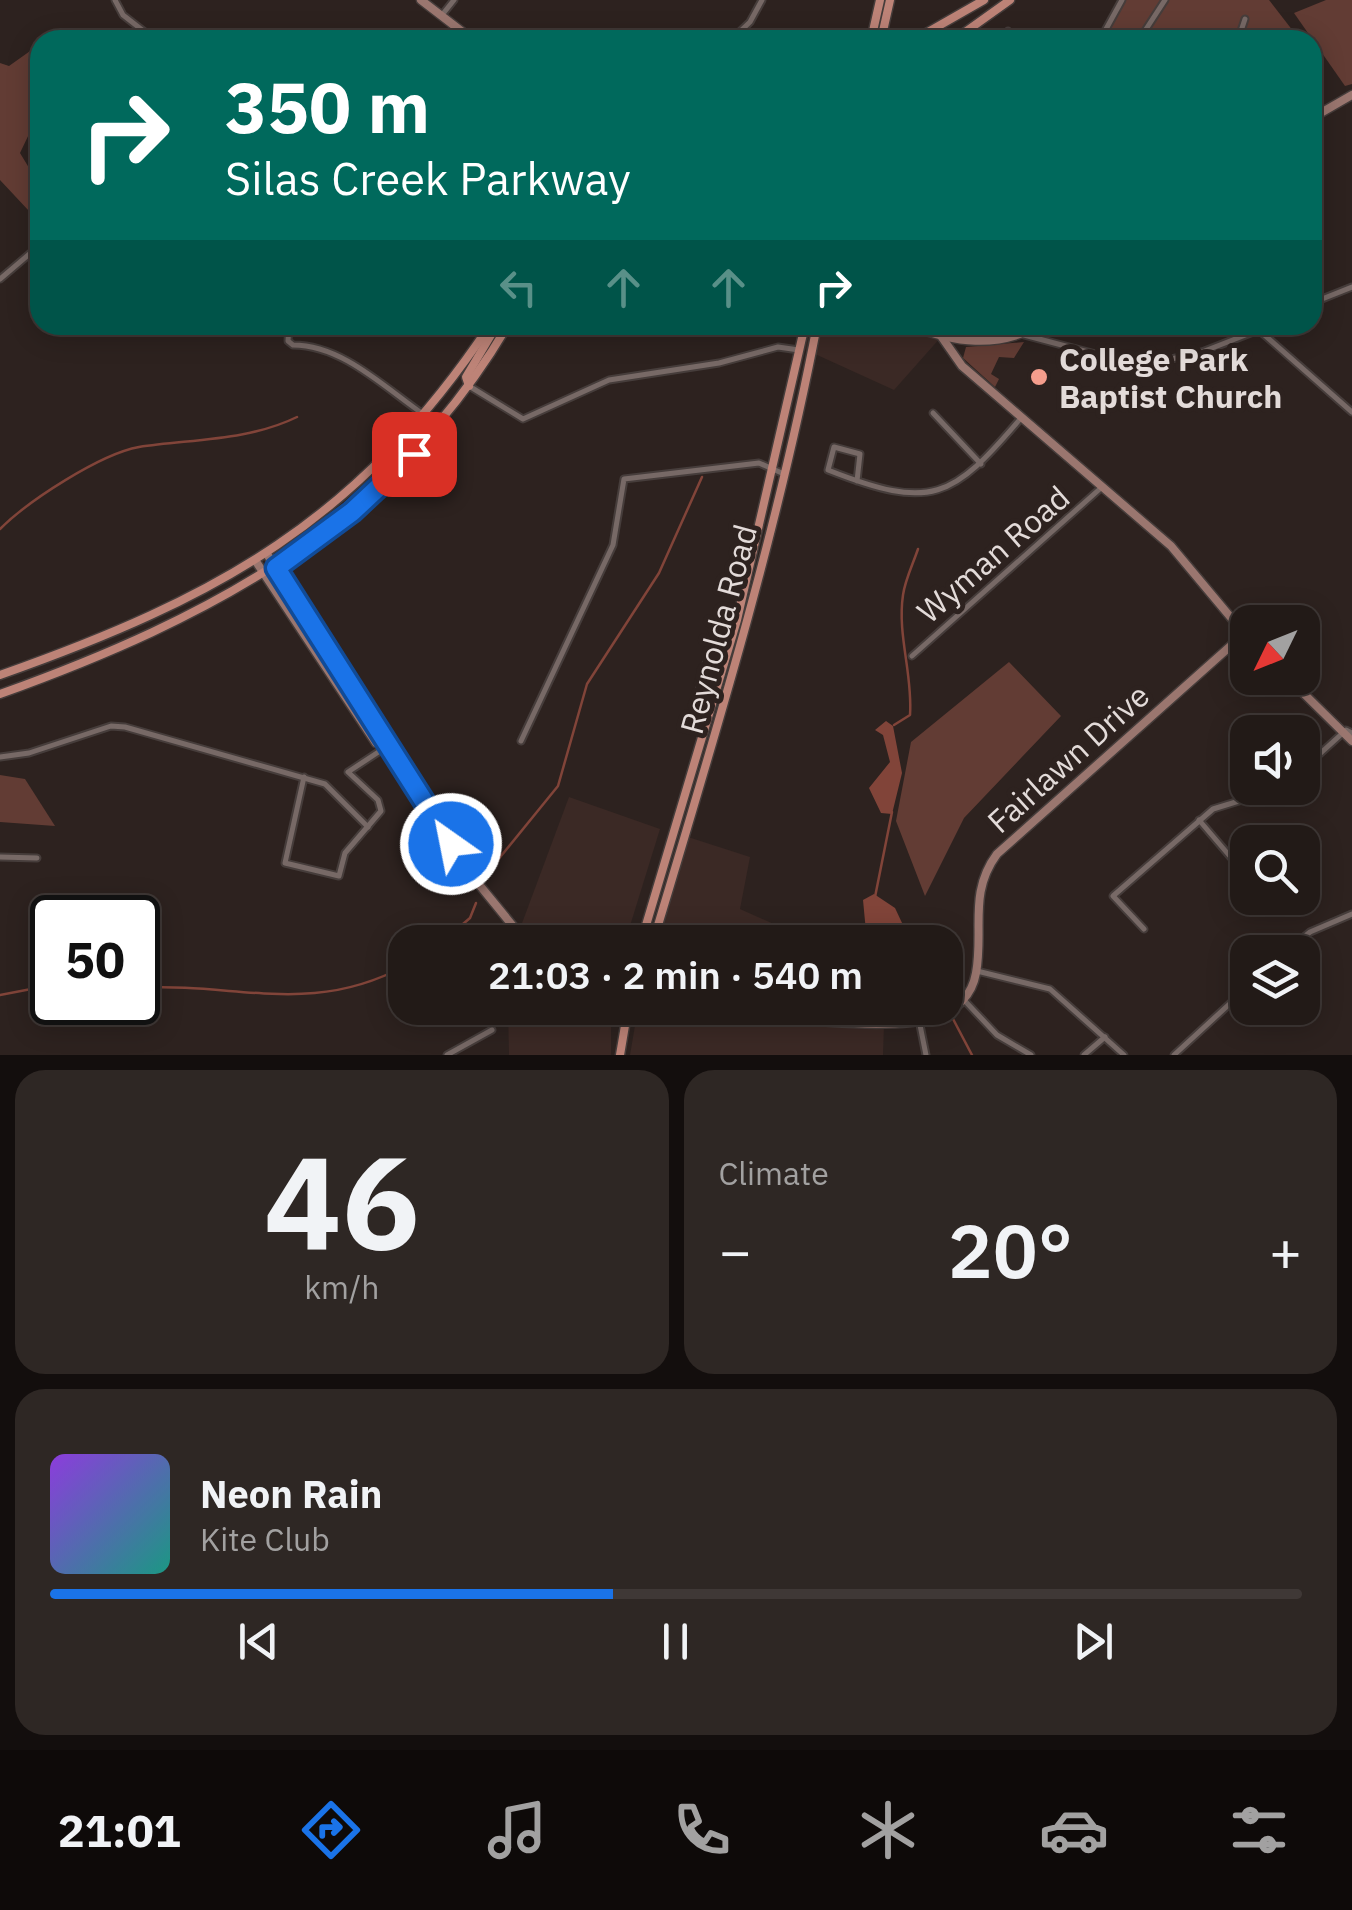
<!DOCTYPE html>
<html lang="en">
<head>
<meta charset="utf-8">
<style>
  body { margin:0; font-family:"IBM Plex Sans",sans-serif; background:#2e2724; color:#f1f3f6; height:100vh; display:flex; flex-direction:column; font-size:38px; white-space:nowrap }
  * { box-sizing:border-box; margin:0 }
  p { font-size:32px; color:#a2a1a1 }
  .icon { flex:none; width:55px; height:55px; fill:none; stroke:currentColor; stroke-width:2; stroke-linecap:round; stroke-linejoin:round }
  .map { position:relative; height:1055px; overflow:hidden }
  .sheet { display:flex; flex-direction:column; gap:15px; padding:15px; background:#130e0d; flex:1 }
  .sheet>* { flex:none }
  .guide { position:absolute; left:30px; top:30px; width:1292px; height:305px; border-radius:30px; box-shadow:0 5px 25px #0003,0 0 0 2px #3f3836; background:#00695c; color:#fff; overflow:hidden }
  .needle { width:65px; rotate:227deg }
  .controls { position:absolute; left:1230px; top:605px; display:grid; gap:20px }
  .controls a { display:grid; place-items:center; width:90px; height:90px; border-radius:20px; background:#221a17; box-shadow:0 5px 25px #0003,0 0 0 2px #3f3836; font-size:50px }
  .speed { position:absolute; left:30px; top:895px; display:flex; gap:20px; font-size:50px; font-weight:700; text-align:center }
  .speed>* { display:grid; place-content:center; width:130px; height:130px; border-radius:50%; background:#221a17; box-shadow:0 5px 25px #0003,0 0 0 2px #3f3836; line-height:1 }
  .speed .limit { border:5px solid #111; border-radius:15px; background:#fff; color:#111 }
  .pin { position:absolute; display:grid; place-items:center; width:85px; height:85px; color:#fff; margin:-42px; border-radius:20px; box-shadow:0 5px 15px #0006 }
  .me { position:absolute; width:110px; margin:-55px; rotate:327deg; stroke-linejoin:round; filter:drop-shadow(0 0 8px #0008) }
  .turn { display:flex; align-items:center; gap:35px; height:210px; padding:0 30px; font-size:45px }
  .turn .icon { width:130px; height:130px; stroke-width:2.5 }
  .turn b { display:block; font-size:70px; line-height:85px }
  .lanes { display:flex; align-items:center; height:95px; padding:0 30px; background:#0003; justify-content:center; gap:50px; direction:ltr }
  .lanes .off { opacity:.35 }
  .big { font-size:75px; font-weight:600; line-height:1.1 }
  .sheet .widget { flex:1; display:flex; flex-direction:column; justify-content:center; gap:15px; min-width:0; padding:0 35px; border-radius:30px; background:#2e2724 }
  .sheet .dial { align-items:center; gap:0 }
  .dial b { font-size:130px; line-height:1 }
  .song { display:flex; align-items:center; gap:30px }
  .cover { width:120px; height:120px; border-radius:15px; background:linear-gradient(135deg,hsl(270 70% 55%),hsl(170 70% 35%)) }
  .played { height:10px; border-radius:5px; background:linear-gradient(90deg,#1a73e8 45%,#3f3836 45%) }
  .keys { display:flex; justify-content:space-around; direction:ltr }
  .heat { display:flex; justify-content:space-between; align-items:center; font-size:55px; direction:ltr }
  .sheet .tiles { flex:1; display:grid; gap:15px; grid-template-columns:1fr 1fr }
  .widget:last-child { grid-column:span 2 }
  .trip { position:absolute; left:388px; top:925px; width:575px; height:100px; border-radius:30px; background:#221a17; box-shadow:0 5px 25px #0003,0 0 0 2px #3f3836; font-weight:600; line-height:100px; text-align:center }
  .dock { display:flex; height:160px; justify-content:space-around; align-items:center; background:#0e0a09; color:#a2a1a1 }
  .dock .icon { width:70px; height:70px }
  .dock .active { color:#1a73e8 }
  .dock b { font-size:45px; color:#f1f3f6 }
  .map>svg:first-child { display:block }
</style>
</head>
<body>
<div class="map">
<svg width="1352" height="1055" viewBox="0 0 1352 1055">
  <rect width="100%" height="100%" fill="#2d221f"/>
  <g fill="#3b2925">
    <polygon points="808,325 910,325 941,336 944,325 981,325 982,342 941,337 894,390 804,349"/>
    <polygon points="569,797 660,829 625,942 515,942"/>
    <polygon points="688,837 750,857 740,909 805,938 804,942 658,942"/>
    <polygon points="508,1008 611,1008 611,1055 509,1055"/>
    <polygon points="638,1008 703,1008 743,1017 828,1026 884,1025 883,1055 630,1055"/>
    <polygon points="826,1008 903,1008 903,1021 823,1022"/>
  </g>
  <g fill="#623c34">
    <polygon points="1126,0 1269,0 1300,40 1102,40"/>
    <polygon points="1326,0 1352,0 1352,84 1345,86 1294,13"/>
    <polygon points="40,44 40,111 20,153 40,186 40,199 29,211 0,180 0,63 9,66"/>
    <polygon points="1024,342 1014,358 999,357 991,374 999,379 995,387 963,358 966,347"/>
    <polygon points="1009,662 1061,716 964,818 925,896 896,821 911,742"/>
    <polygon points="0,775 25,779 55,826 0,822"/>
  </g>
  <g fill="#814439">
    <polygon points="886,721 893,726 902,773 892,814 881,813 869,788 890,762 883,735 875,730"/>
    <polygon points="874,894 895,908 911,942 867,942 863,900"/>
  </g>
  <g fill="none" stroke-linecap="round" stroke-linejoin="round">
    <g stroke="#814439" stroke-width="2.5">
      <path d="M0 529C28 501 100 454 139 447 191 439 248 441 297 417"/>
      <path d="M894 725 910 715C913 675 897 635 903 595 905 580 913 564 918 549"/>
      <polyline points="488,872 558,786 587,684 659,573 702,477"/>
      <polyline points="875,897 892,812"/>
      <polyline points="442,942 470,918 476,903"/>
      <path d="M138 988C237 982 309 1017 405 966"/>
      <polyline points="0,995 52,985"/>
      <polyline points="945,1006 946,1007"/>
      <polyline points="952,1017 972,1055"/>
    </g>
    <defs>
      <g id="street">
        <polyline points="115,0 123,15 155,40"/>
        <polyline points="442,15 454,0"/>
        <polyline points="731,40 750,22 762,0"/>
        <polyline points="1007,40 1008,31"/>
        <polyline points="1100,40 1122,0"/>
        <polyline points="1139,40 1165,0"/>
        <polyline points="1238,40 1245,19"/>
        <polyline points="0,279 40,245"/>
        <polyline points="1312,303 1352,287"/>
        <path d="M289 325 288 341 293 345C342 345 384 387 423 414"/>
        <polyline points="1260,331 1352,412"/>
        <polyline points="1024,335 1141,366 1202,352 1271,325"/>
        <polyline points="469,386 523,419 609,380 719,363 778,347 799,350"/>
        <polyline points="933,413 981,464"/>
        <path d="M857 481 860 454 834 447 828 470C932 511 952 499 1021 418"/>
        <polyline points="912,656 1102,487"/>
        <polyline points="712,698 698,694 717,623"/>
        <polyline points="521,741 613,545 624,479 759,463 784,474"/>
        <polyline points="0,757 29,753 111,726 125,727 325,784 368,827"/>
        <polyline points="1302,770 1346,730 1352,733"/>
        <polyline points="304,777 285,863 339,876 345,853 381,811 378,800 348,772 386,747"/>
        <polyline points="1199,820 1234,861"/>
        <polyline points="0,857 37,858"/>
        <polyline points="1144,929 1113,896 1213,809 1281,788"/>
        <polyline points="1286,952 1310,932 1352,914"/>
        <polyline points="977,971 1050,989 1124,1055"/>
        <polyline points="964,1000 997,1035 1031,1055"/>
        <polyline points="919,1020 926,1055"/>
        <polyline points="447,1055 492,1030"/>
        <polyline points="1084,1055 1105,1037"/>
        <polyline points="1174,1055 1248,987"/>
      </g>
      <g id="secondary">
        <polyline points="421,0 473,40"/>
        <polyline points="1312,118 1352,95"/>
        <path d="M910 325C954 343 997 349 1040 325"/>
        <polyline points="941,336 962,366 1171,546 1248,638"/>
        <polyline points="267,554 468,871 526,942"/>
        <polyline points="255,560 376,743 386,747"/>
        <polyline points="1288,678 1352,741"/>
        <path d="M720 1008C767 1018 892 1032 936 1017 957 1010 972 995 976 973 984 930 968 893 997 854L1244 634"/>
      </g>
      <g id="primary">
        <polyline points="871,40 880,0"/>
        <polyline points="881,40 890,0"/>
        <polyline points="914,40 984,0"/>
        <polyline points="954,40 1010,0"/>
        <polyline points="469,386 466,377 497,325"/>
        <path d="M0 675C218 598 359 521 490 325"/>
        <path d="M0 694C211 618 391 524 508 325"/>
        <polyline points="641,942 737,620 805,325"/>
        <path d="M653 942C714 739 777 534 817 325"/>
        <polyline points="620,1055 628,1008"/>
      </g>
    </defs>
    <use href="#street" stroke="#463d3b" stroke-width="9"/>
    <use href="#secondary" stroke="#463d3b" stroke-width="11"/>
    <use href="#primary" stroke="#463d3b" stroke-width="11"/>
    <use href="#street" stroke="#776966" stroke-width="5"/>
    <use href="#secondary" stroke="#9a766f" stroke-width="8"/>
    <use href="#primary" stroke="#bd8377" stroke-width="8"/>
  </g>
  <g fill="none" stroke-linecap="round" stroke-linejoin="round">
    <defs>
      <polyline id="route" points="414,454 352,512 276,568 451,844"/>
    </defs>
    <use href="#route" stroke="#114b97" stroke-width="25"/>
    <use href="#route" stroke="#1a73e8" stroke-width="18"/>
  </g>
  <circle fill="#f49d8c" stroke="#2d221f" stroke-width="4" cx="1039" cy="377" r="10"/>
  <g text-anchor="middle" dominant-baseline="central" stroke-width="10" stroke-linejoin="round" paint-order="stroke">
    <g font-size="32" font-weight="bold" fill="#e3dbd9" stroke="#2d221f" text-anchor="start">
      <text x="1059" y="359">College Park<tspan x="1059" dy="37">Baptist Church</tspan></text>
    </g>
    <g font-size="32" fill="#e3dbd9" stroke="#2d221f">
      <text transform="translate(993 554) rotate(-41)">Wyman Road</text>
      <text transform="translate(718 629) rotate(-75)">Reynolda Road</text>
      <text transform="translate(1068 758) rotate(-42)">Fairlawn Drive</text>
    </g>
  </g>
</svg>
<div class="controls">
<a><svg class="needle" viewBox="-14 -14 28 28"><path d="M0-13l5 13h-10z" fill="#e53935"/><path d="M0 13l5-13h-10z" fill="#a2a1a1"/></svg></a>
<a><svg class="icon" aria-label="sound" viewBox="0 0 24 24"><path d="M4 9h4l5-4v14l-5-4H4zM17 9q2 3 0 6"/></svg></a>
<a><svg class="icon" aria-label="search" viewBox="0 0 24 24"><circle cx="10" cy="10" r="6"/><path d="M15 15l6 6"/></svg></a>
<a><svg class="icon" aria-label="layers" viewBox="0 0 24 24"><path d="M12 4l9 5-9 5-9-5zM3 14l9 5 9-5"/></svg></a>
</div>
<div class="speed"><div class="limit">50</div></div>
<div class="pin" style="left:414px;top:454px;background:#d93025"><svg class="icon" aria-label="arrive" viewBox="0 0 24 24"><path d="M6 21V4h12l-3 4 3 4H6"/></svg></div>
<svg class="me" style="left:451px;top:844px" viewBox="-20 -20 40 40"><circle r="17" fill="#1a73e8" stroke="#fff" stroke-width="3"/><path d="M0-11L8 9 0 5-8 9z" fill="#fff"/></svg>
<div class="trip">21:03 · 2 min · 540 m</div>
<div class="guide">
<div class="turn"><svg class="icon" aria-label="right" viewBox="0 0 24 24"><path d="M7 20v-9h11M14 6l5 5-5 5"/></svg><div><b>350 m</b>Silas Creek Parkway</div></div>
<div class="lanes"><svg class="icon off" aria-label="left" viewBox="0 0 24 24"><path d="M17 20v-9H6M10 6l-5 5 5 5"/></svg><svg class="icon off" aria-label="ahead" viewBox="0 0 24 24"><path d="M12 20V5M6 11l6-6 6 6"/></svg><svg class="icon off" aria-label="ahead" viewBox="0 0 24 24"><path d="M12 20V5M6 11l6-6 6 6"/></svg><svg class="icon" aria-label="right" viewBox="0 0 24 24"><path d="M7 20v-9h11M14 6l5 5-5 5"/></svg></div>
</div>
</div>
<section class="sheet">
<div class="tiles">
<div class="widget dial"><b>46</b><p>km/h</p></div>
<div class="widget"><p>Climate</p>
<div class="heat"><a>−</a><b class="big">20°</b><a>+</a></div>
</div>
<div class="widget">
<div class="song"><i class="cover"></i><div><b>Neon Rain</b><p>Kite Club</p></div></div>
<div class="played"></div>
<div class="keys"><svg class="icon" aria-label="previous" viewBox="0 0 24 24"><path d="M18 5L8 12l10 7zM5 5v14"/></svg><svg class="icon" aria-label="pause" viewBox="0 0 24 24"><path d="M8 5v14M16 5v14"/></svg><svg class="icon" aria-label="next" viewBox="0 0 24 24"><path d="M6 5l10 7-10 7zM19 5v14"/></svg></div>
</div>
</div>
</section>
<nav class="dock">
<b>21:01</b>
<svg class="icon active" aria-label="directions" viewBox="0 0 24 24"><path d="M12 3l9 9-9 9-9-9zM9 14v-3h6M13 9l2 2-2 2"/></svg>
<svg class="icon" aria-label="music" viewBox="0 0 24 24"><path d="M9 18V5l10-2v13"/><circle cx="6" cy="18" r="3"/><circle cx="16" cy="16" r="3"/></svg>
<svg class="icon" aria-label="phone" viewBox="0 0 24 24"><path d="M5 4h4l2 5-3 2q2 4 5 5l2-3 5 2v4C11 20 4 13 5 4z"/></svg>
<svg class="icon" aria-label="climate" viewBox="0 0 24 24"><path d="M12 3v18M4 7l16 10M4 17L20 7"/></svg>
<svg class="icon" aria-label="car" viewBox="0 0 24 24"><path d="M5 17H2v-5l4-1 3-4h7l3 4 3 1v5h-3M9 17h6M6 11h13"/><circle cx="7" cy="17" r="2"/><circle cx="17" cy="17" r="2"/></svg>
<svg class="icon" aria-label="filters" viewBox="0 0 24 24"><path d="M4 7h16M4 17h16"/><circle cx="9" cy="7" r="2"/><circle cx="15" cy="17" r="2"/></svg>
</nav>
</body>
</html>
